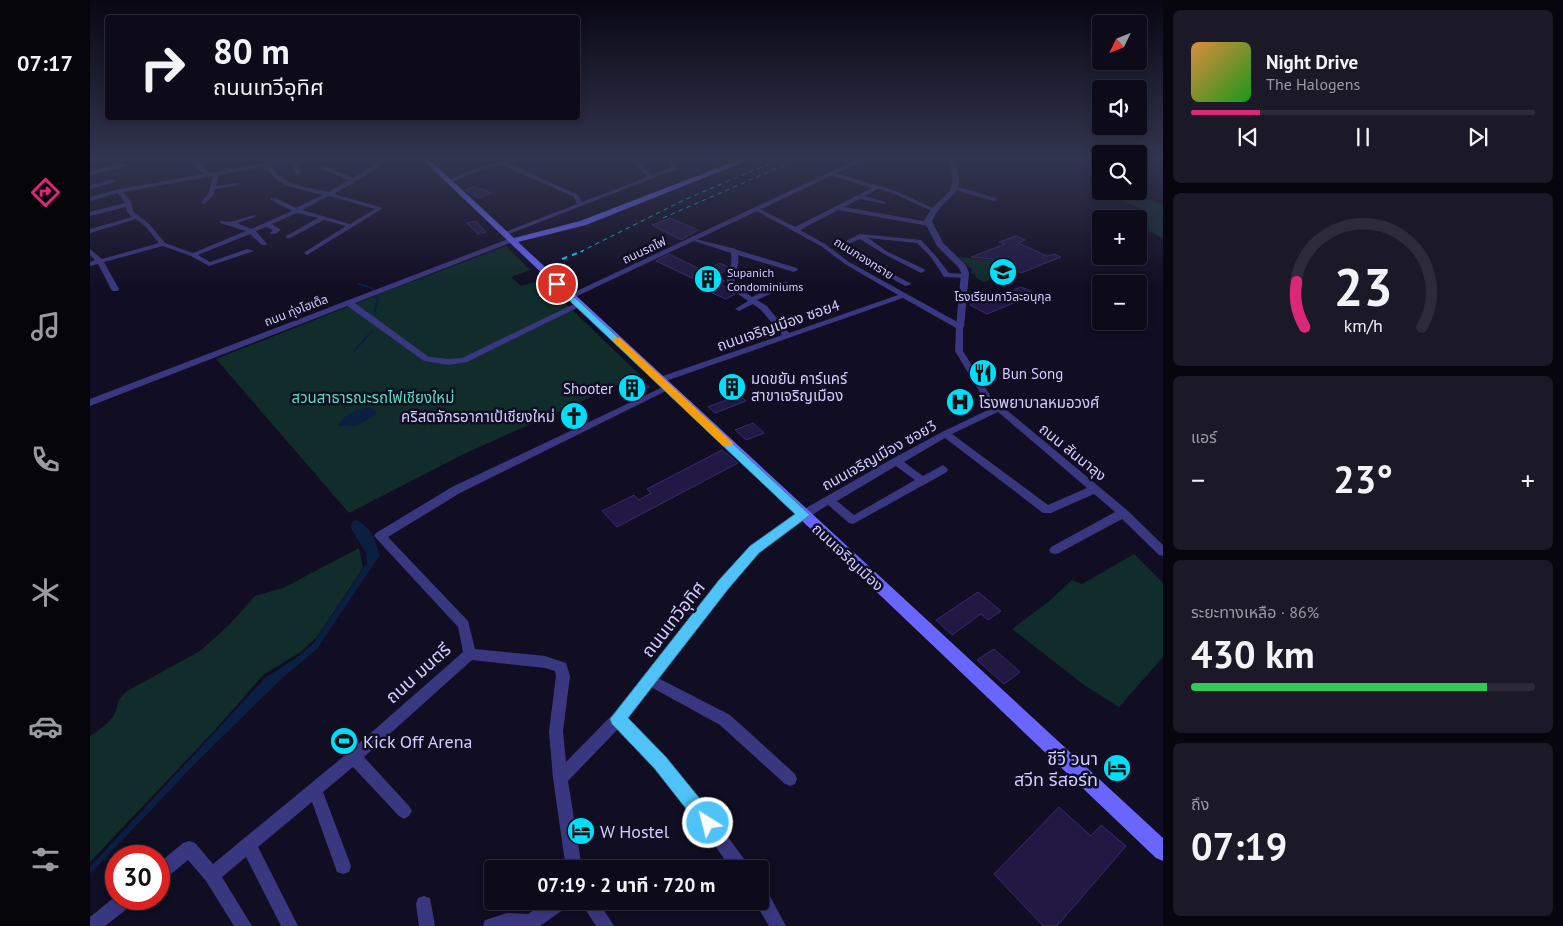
<!DOCTYPE html>
<html lang="th">
<head>
<meta charset="utf-8">
<style>
  body { margin:0; font-family:"PT Sans","Noto Sans Thai",sans-serif; background:#1b1827; color:#f1f3f6; height:100vh; display:flex; flex-direction:column; font-size:19px; white-space:nowrap }
  * { box-sizing:border-box; margin:0 }
  p { font-size:16px; color:#9a9aa2 }
  .icon { flex:none; width:28px; height:28px; fill:none; stroke:currentColor; stroke-width:2; stroke-linecap:round; stroke-linejoin:round }
  .map { position:relative; flex:1; overflow:hidden }
  .drawer { display:flex; flex-direction:column; gap:10px; padding:10px; background:#07060e; width:400px }
  .drawer>* { flex:none }
  .top-card { position:absolute; left:15px; top:15px; width:475px; height:105px; border-radius:5px; box-shadow:0 2px 8px #0003,0 0 0 1px #2d2b39; background:#0d0a1a; color:#f1f3f6; overflow:hidden }
  .needle { width:32px; rotate:227deg }
  .controls { position:absolute; left:1002px; top:15px; display:grid; gap:10px }
  .controls a { display:grid; place-items:center; width:55px; height:55px; border-radius:5px; background:#0d0a1a; box-shadow:0 2px 8px #0003,0 0 0 1px #2d2b39; font-size:25px }
  .speed { position:absolute; left:15px; top:845px; display:flex; gap:10px; font-size:25px; font-weight:700; text-align:center }
  .speed>* { display:grid; place-content:center; width:65px; height:65px; border-radius:50%; background:#0d0a1a; box-shadow:0 2px 8px #0003,0 0 0 1px #2d2b39; line-height:1 }
  .speed .limit { border:8px solid #d22; background:#fff; color:#111 }
  .pin { position:absolute; display:grid; place-items:center; width:42px; height:42px; color:#fff; margin:-21px; border:2px solid #fff; border-radius:50%; box-shadow:0 1px 5px #0007 }
  .me { position:absolute; width:55px; margin:-28px; rotate:324deg; stroke-linejoin:round; filter:drop-shadow(0 0 4px #0008) }
  .turn { display:flex; align-items:center; gap:18px; height:105px; padding:0 25px; font-size:22px }
  .turn .icon { width:65px; height:65px; stroke-width:2.5 }
  .turn b { display:block; font-size:35px; line-height:42px }
  .big { font-size:38px; font-weight:700; line-height:1.1 }
  .drawer .widget { flex:1; display:flex; flex-direction:column; justify-content:center; gap:8px; min-width:0; padding:0 18px; border-radius:8px; background:#1b1827 }
  .drawer .dial { align-items:center; gap:0 }
  .dial svg { height:130px; overflow:visible; fill:none; stroke:#2d2b39; stroke-width:7; stroke-linecap:round; text-anchor:middle }
  .dial text { fill:#f1f3f6; stroke:none }
  .song { display:flex; align-items:center; gap:15px }
  .cover { width:60px; height:60px; border-radius:8px; background:linear-gradient(135deg,hsl(30 70% 55%),hsl(120 70% 35%)) }
  .played { height:5px; border-radius:2px; background:linear-gradient(90deg,#db2777 20%,#2d2b39 20%) }
  .keys { display:flex; justify-content:space-around; direction:ltr }
  .heat { display:flex; justify-content:space-between; align-items:center; font-size:28px; direction:ltr }
  .charge { height:8px; border-radius:4px; background:linear-gradient(90deg,#34c759 86%,#2d2b39 0) }
  .trip { position:absolute; left:394px; top:860px; width:285px; height:50px; border-radius:5px; background:#0d0a1a; box-shadow:0 2px 8px #0003,0 0 0 1px #2d2b39; font-weight:700; line-height:50px; text-align:center }
  main { display:flex; flex:1; min-height:0 }
  .dock { display:flex; flex-direction:column; width:90px; justify-content:space-around; align-items:center; background:#05040a; color:#9a9aa2 }
  .dock .icon { width:35px; height:35px }
  .dock .on { color:#db2777 }
  .dock b { font-size:22px; color:#f1f3f6 }
  .map>svg:first-child { display:block }
</style>
</head>
<body>
<main>
<nav class="dock">
<b>07:17</b>
<svg class="icon on" aria-label="directions" viewBox="0 0 24 24"><path d="M12 3l9 9-9 9-9-9zM9 14v-3h6M13 9l2 2-2 2"/></svg>
<svg class="icon" aria-label="music" viewBox="0 0 24 24"><path d="M9 18V5l10-2v13"/><circle cx="6" cy="18" r="3"/><circle cx="16" cy="16" r="3"/></svg>
<svg class="icon" aria-label="phone" viewBox="0 0 24 24"><path d="M5 4h4l2 5-3 2q2 4 5 5l2-3 5 2v4C11 20 4 13 5 4z"/></svg>
<svg class="icon" aria-label="climate" viewBox="0 0 24 24"><path d="M12 3v18M4 7l16 10M4 17L20 7"/></svg>
<svg class="icon" aria-label="car" viewBox="0 0 24 24"><path d="M5 17H2v-5l4-1 3-4h7l3 4 3 1v5h-3M9 17h6M6 11h13"/><circle cx="7" cy="17" r="2"/><circle cx="17" cy="17" r="2"/></svg>
<svg class="icon" aria-label="filters" viewBox="0 0 24 24"><path d="M4 7h16M4 17h16"/><circle cx="9" cy="7" r="2"/><circle cx="15" cy="17" r="2"/></svg>
</nav>
<div class="map">
<svg width="1073" height="926" viewBox="0 0 1073 926">
  <rect width="100%" height="100%" fill="#110d22"/>
  <g fill="#102c2b">
    <polygon points="1046,191 1059,196 1056,199 1073,204 1073,238 1049,226 1049,219 1042,219 1050,217 1056,211 1013,192"/>
    <polygon points="416,246 440,270 421,277 431,286 451,280 550,375 374,454 259,513 126,359 297,291"/>
    <polygon points="868,257 901,260 924,271 894,282 886,278 885,274 881,273 882,269"/>
    <path d="M269 548 273 568 227 637 211 652 174 674 125 730 0 862V736C9 730 18 724 24 715 30 703 24 703 37 691L110 651 139 625 165 596 195 587Z"/>
    <polygon points="1044,554 1073,583 1073,657 1029,707 994,685 922,629 958,602 982,580 992,584"/>
  </g>
  <g fill="#0b1f43">
    <path d="M280 407 287 413 267 426H248C254 414 267 409 280 407Z"/>
    <polygon points="266,521 290,555 227,649 189,681 102,767 0,874 0,867 175,678 206,658 223,644 277,563 276,553 260,527"/>
  </g>
  <g fill="none" stroke-linecap="round" stroke-linejoin="round">
    <g stroke="#0b1f43" stroke-width="2">
      <polyline points="269,284 282,288 288,299 285,311"/>
      <polyline points="264,351 282,331"/>
    </g>
    <path fill="#0b1f43" fill-rule="evenodd" d="M266 520C280 526 284 537 288 551L287 554 283 555 279 554 275 538 261 524 263 521Z"/>
  </g>
  <g fill="#211943" stroke="#382b6f">
    <polygon points="384,187 389,190 393,189 401,193 388,198 375,190"/>
    <polygon points="580,218 608,230 591,240 562,225"/>
    <polygon points="386,221 396,232 388,234 377,223"/>
    <polygon points="926,236 935,240 928,243 957,256 964,254 971,257 931,273 902,259 881,257 915,244 909,242"/>
    <polygon points="579,254 614,271 630,263 638,267 637,270 626,276 635,281 631,284 645,294 636,299 618,291 623,288 566,261"/>
    <polygon points="931,287 943,292 922,301 926,302 897,314 880,305 886,302 882,300 900,292 911,295"/>
    <polygon points="551,378 559,387 535,396 527,389"/>
    <polygon points="649,395 656,401 625,413 618,407"/>
    <polygon points="663,423 674,433 656,440 645,430"/>
    <polygon points="632,450 648,463 527,527 512,511 544,495 549,500 561,493 557,489"/>
    <polygon points="888,592 911,611 898,620 891,614 862,635 846,620"/>
    <polygon points="904,649 930,672 914,684 887,660"/>
    <polygon points="969,807 1001,836 1011,825 1036,846 967,926 953,926 904,874"/>
  </g>
  <g fill="none" stroke-linecap="round" stroke-linejoin="round">
    <g fill="#3a3781" fill-rule="evenodd">
      <polygon points="0,159 7,159 0,162"/>
      <path d="M97 159H104L119 173 197 159H211L205 161 211 173 208 175 205 173 200 162 181 165C190 186 218 187 238 192L259 180 229 168V166H233L264 178 292 159H299L276 175 244 194 293 208 217 255 214 253 215 252 256 226 234 220 200 238H196V236L228 218 207 213 182 224 191 230 185 234H181L180 233 183 230 176 227 166 231 177 244 176 245H172L160 234 108 255 120 262 157 249 164 251 119 266 101 256 73 246 14 262 29 289 28 291H22L8 264 0 266V262L5 260 0 255V249L12 259 69 243 55 226 46 219 0 233V229L42 217 37 212 36 207 0 216V212L35 203 28 193 0 201V197L29 189 114 174ZM176 166C185 188 213 189 233 195L206 208 185 198H181V200L202 211 161 229 147 223 165 217V215L140 222 130 221V223L156 231 103 253 75 243 59 224 43 211 41 202 33 192 123 176 118 194 111 202 114 204 123 196 125 189 150 185 147 183 126 186 129 175ZM239 196 285 209 260 224 212 210Z"/>
      <polygon points="421,159 432,159 418,163 488,195 492,202 558,177 539,159 545,159 562,175 580,168 580,164 576,159 582,159 586,164 586,169 414,236 411,234 412,233 487,204 484,197 412,165 393,169 360,183 355,182 389,167"/>
      <polygon points="31,163 40,166 0,175 0,171"/>
      <path d="M742 172 806 191 847 210 842 211 802 193 788 189 775 196 795 202V204L770 199 754 207 839 222 842 224 839 226 748 210 710 230 735 244 759 262 873 325V351L901 397 1037 510 1073 545V556L1069 555 1032 519 969 553 965 554 961 553 959 550 961 547 1025 512 1004 494 961 513H953L855 438 814 462 833 476 853 465 858 469 857 472 763 524 759 523 738 505 717 518 668 552 638 587 568 678 640 715 705 774 707 779 705 784 700 786 695 784 630 725 561 687 537 718 575 758 612 802 657 863 659 869H641L602 812 565 768 528 729 478 781 492 869H476L463 778 459 731 466 676 465 671 455 668 382 660 274 757 319 806 322 811 319 816 314 819 309 816 263 767 233 792 261 866 259 872 253 874 247 872 222 802 168 847 208 926H191L156 857 132 877 162 926H144L116 881 98 860 75 879 69 881V863L93 843 99 841 105 843 123 864 259 752 373 652 368 627 284 536 286 533 362 487 575 386 578 385 582 388 370 493 298 537 378 621 385 649 455 656 476 663 480 676 473 731 476 762 523 714 630 581 660 546 709 512 802 459 852 432 902 408 895 401 865 351 866 328 813 298 573 382H567L566 380 567 378 692 335 671 310 663 304 649 311 645 309 658 301 637 286C636 272 643 269 641 253L601 240V238L646 249 647 250 707 268 708 270 704 272 648 255C650 269 643 271 645 285L662 297 692 282H698V286L667 300 677 306 699 333 808 295 755 264 731 246 663 209 668 208 705 227 782 188 740 175V173ZM908 412 997 488 958 505 862 434ZM806 466 825 480 764 515 747 501Z"/>
      <polygon points="23,179 26,181 25,182 0,189 0,185"/>
      <polygon points="865,186 906,198 907,199 904,201 863,189 862,188"/>
      <polygon points="770,234 831,240 845,255 859,273 875,274 879,276 875,278 854,277 841,257 827,243 778,238 798,252 834,269 835,271 831,273 794,254 770,239 756,245 781,263 822,284 815,286 777,265 748,245"/>
      <polygon points="256,301 262,301 339,357 359,359 372,358 486,303 489,303 493,305 377,362 359,365 334,361 256,305"/>
      <polygon points="670,887 676,889 696,926 679,926 664,901 670,901"/>
      <polygon points="26,896 26,899 44,899 42,905 15,926 0,926 0,917"/>
      <polygon points="334,896 340,898 345,926 329,926 326,904 328,898"/>
      <polygon points="457,901 479,901 477,907 450,926 393,926 395,920 417,913 438,914"/>
      <polygon points="490,901 508,901 524,926 506,926"/>
    </g>
    <g fill="#3a3781" fill-rule="evenodd">
      <polygon points="768,159 777,159 483,298 477,298 476,296"/>
      <path d="M858 159H864C879 199 856 191 842 221L853 243 876 265 879 273 874 327 870 330 866 327 871 273 869 268 847 246 834 221C849 191 872 199 858 159Z"/>
      <polygon points="418,239 425,241 0,406 0,399"/>
    </g>
    <polygon fill="#6965ff" fill-rule="evenodd" points="332,159 339,159 424,238 490,221 651,159 661,159 496,225 428,242 1073,838 1073,861 1066,858"/>
    <g stroke="#00dff9" stroke-width="1" stroke-dasharray="4.5 4" stroke-linecap="butt">
      <polyline points="573,218 708,159"/>
      <polyline points="490,252 594,200 690,159"/>
    </g>
    <polyline stroke="#00dff9" stroke-width="2" stroke-dasharray="5.5 5" stroke-linecap="butt" points="472,259 493,251"/>
  </g>
  <linearGradient id="sky" x2="0" y2="1"><stop stop-color="#090713"/><stop offset="0.55" stop-color="#32354f"/><stop offset="1" stop-color="#32354f" stop-opacity="0"/></linearGradient>
  <rect width="1073" height="289" fill="url(#sky)"/>
  <polygon fill="#4fc3f7" stroke="#337fa1" points="467,281 720,515 669,553 639,588 538,718 576,757 624,816 627,823 624,829 618,831 612,829 564,768 522,724 520,719 629,580 660,546 705,514 464,286 464,282"/>
  <polygon fill="#f59e0b" points="524,338 530,338 641,441 643,443 641,446 633,446 524,342"/>
  <defs>
    <symbol id="school-disc" viewBox="-11 -11 22 22"><circle r="9.5" fill="#00dff9" stroke="#110d22"/><path d="M0-5L7-2L0 1L-7-2ZM-4 1L0 2.5L4 1V4Q0 6-4 4Z" fill="#111"/></symbol>
    <symbol id="building-disc" viewBox="-11 -11 22 22"><circle r="9.5" fill="#00dff9" stroke="#110d22"/><path d="M-4-6H4V6H1V3H-1V6H-4ZM-2.5-4.3h1.7v1.8h-1.7ZM.8-4.3h1.7v1.8H.8ZM-2.5-1h1.7V.8h-1.7ZM.8-1h1.7V.8H.8Z" fill="#111"/></symbol>
    <symbol id="restaurant-disc" viewBox="-11 -11 22 22"><circle r="9.5" fill="#00dff9" stroke="#110d22"/><path d="M-5-6h1v4h1v-4h1v4h1v-4h1v5L-1.5 .5V6h-2V.5L-5-1ZM5-6V6H3V1.5H1.5Q1.5-4 5-6Z" fill="#111"/></symbol>
    <symbol id="hospital-disc" viewBox="-11 -11 22 22"><circle r="9.5" fill="#00dff9" stroke="#110d22"/><path d="M-5-5h3v3.5h4V-5h3V5h-3V1.5h-4V5h-3Z" fill="#111"/></symbol>
    <symbol id="church-disc" viewBox="-11 -11 22 22"><circle r="9.5" fill="#00dff9" stroke="#110d22"/><path d="M-1.2-6h2.4v3.5h3.3v2.4h-3.3V6h-2.4V-.1h-3.3v-2.4h3.3Z" fill="#111"/></symbol>
    <symbol id="stadium-disc" viewBox="-11 -11 22 22"><circle r="9.5" fill="#00dff9" stroke="#110d22"/><path d="M0-5a6.5 5 0 1 0 0 10a6.5 5 0 1 0 0-10ZM-3.5-1.8h7v3.6h-7Z" fill="#111"/></symbol>
    <symbol id="hotel-disc" viewBox="-11 -11 22 22"><circle r="9.5" fill="#00dff9" stroke="#110d22"/><path d="M-6-4.5h1.5V1H6V5H4.5V3h-9V5H-6ZM-4 0a1.8 1.8 0 1 1 3.6 0ZM.5 0V-2.5h3Q6-2.5 6 0Z" fill="#111"/></symbol>
  </defs>
  <g fill-rule="evenodd">
    <use href="#school-disc" x="897" y="256" width="32" height="32"/>
    <use href="#building-disc" x="602" y="263" width="32" height="32"/>
    <use href="#restaurant-disc" x="877" y="357" width="32" height="32"/>
    <use href="#building-disc" x="626" y="371" width="32" height="32"/>
    <use href="#building-disc" x="526" y="372" width="32" height="32"/>
    <use href="#hospital-disc" x="854" y="386" width="32" height="32"/>
    <use href="#church-disc" x="468" y="400" width="32" height="32"/>
    <use href="#stadium-disc" x="238" y="725" width="32" height="32"/>
    <use href="#hotel-disc" x="1011" y="752" width="32" height="32"/>
    <use href="#hotel-disc" x="475" y="815" width="32" height="32"/>
  </g>
  <g text-anchor="middle" dominant-baseline="central" stroke-width="5" stroke-linejoin="round" paint-order="stroke">
    <g font-size="12" fill="#d3ceff" stroke="#110d22">
      <text transform="translate(554 250) rotate(-25)">ถนนรถไฟ</text>
      <text transform="translate(774 258) rotate(32)">ถนนกองทราย</text>
      <text transform="translate(206 310) rotate(-21)">ถนน ทุ่งโฮเต็ล</text>
    </g>
    <g font-size="12" fill="#d3ceff" stroke="#110d22" text-anchor="start">
      <text x="637" y="272">Supanich<tspan x="637" dy="14">Condominiums</tspan></text>
      <text x="913" y="296" text-anchor="middle">โรงเรียนกาวิละอนุกุล</text>
    </g>
    <g font-size="15" fill="#d3ceff" stroke="#110d22">
      <text transform="translate(688 325) rotate(-19)">ถนนเจริญเมือง ซอย4</text>
      <text transform="translate(983 452) rotate(39)">ถนน สันนาลุง</text>
      <text transform="translate(789 455) rotate(-29)">ถนนเจริญเมือง ซอย3</text>
      <text transform="translate(758 557) rotate(43)">ถนนเจริญเมือง</text>
    </g>
    <g font-size="15" fill="#d3ceff" stroke="#110d22" text-anchor="start">
      <text x="912" y="373">Bun Song</text>
      <text x="661" y="378">มดขยัน คาร์แคร์<tspan x="661" dy="17">สาขาเจริญเมือง</tspan></text>
      <text x="523" y="388" text-anchor="end">Shooter</text>
      <text x="889" y="402">โรงพยาบาลหมอวงศ์</text>
      <text x="465" y="416" text-anchor="end">คริสตจักรอากาเป้เชียงใหม่</text>
    </g>
    <g font-size="15" fill="#59e0be" stroke="#110d22">
      <text x="283" y="397">สวนสาธารณะรถไฟเชียงใหม่</text>
    </g>
    <g font-size="18" fill="#d3ceff" stroke="#110d22">
      <text transform="translate(583 619) rotate(-52)">ถนนเทวีอุทิศ</text>
      <text transform="translate(328 673) rotate(-42)">ถนน มนตรี</text>
    </g>
    <g font-size="18" fill="#d3ceff" stroke="#110d22" text-anchor="start">
      <text x="273" y="741">Kick Off Arena</text>
      <text x="1008" y="758" text-anchor="end">ชีวี วนา<tspan x="1008" dy="21">สวีท รีสอร์ท</tspan></text>
      <text x="510" y="831">W Hostel</text>
    </g>
  </g>
</svg>
<div class="controls">
<a><svg class="needle" viewBox="-14 -14 28 28"><path d="M0-13l5 13h-10z" fill="#e53935"/><path d="M0 13l5-13h-10z" fill="#9a9aa2"/></svg></a>
<a><svg class="icon" aria-label="sound" viewBox="0 0 24 24"><path d="M4 9h4l5-4v14l-5-4H4zM17 9q2 3 0 6"/></svg></a>
<a><svg class="icon" aria-label="search" viewBox="0 0 24 24"><circle cx="10" cy="10" r="6"/><path d="M15 15l6 6"/></svg></a>
<a>+</a>
<a>−</a>
</div>
<div class="speed"><div class="limit">30</div></div>
<div class="pin" style="left:467px;top:284px;background:#d93025"><svg class="icon" aria-label="arrive" viewBox="0 0 24 24"><path d="M6 21V4h12l-3 4 3 4H6"/></svg></div>
<svg class="me" style="left:618px;top:823px" viewBox="-20 -20 40 40"><circle r="17" fill="#4fc3f7" stroke="#fff" stroke-width="3"/><path d="M0-11L8 9 0 5-8 9z" fill="#fff"/></svg>
<div class="trip">07:19 · 2 นาที · 720 m</div>
<div class="top-card">
<div class="turn"><svg class="icon" aria-label="right" viewBox="0 0 24 24"><path d="M7 20v-9h11M14 6l5 5-5 5"/></svg><div><b>80 m</b>ถนนเทวีอุทิศ</div></div>
</div>
</div>
<section class="drawer">
<div class="widget">
<div class="song"><i class="cover"></i><div><b>Night Drive</b><p>The Halogens</p></div></div>
<div class="played"></div>
<div class="keys"><svg class="icon" aria-label="previous" viewBox="0 0 24 24"><path d="M18 5L8 12l10 7zM5 5v14"/></svg><svg class="icon" aria-label="pause" viewBox="0 0 24 24"><path d="M8 5v14M16 5v14"/></svg><svg class="icon" aria-label="next" viewBox="0 0 24 24"><path d="M6 5l10 7-10 7zM19 5v14"/></svg></div>
</div>
<div class="widget dial"><svg viewBox="0 0 100 80">
<path d="M14 69A42 42 0 1 1 86 69"/>
<path d="M14 69A42 42 0 0 1 9 41" stroke="#db2777"/>
<text x="50" y="56" font-size="32" font-weight="700">23</text>
<text x="50" y="72" font-size="11">km/h</text>
</svg></div>
<div class="widget"><p>แอร์</p>
<div class="heat"><a>−</a><b class="big">23°</b><a>+</a></div>
</div>
<div class="widget"><p>ระยะทางเหลือ · 86%</p><b class="big">430 km</b><div class="charge"></div></div>
<div class="widget"><p>ถึง</p><b class="big">07:19</b></div>
</section>
</main>
</body>
</html>
